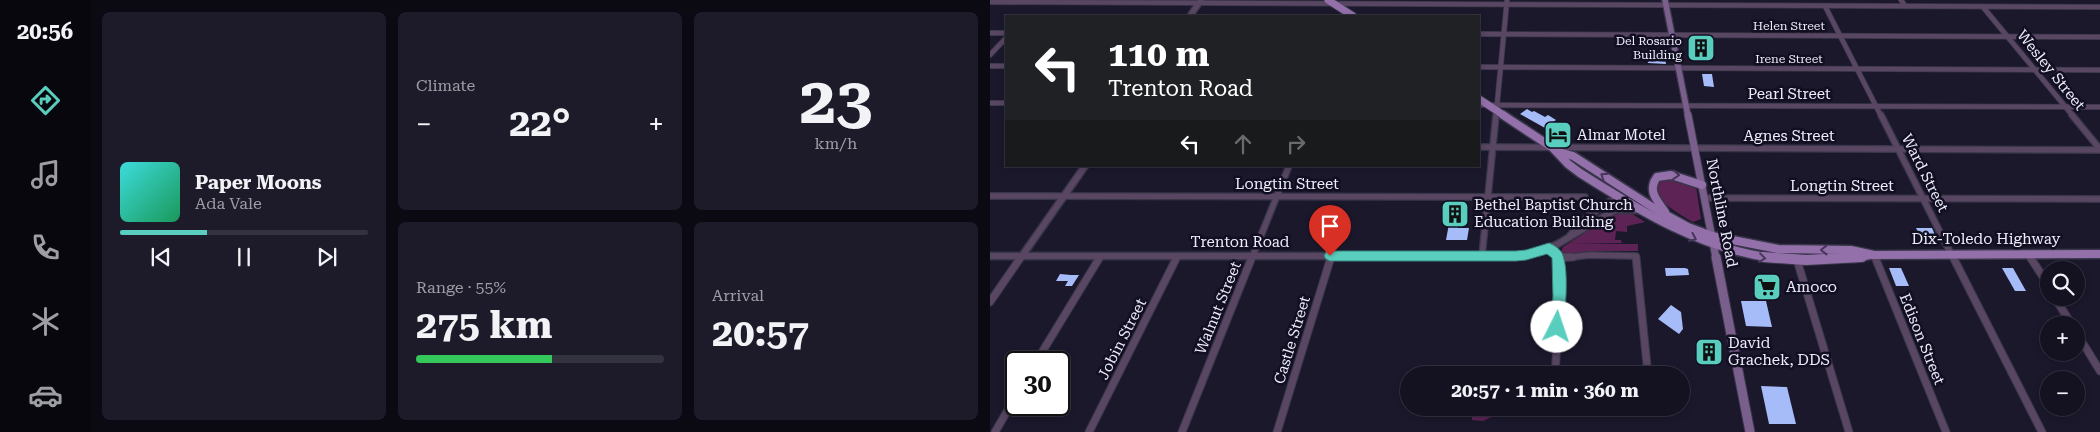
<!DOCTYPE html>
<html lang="en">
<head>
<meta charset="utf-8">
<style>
  body { margin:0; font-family:"Roboto Serif",serif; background:#1d1b2a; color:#f1f3f6; height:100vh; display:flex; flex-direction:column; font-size:19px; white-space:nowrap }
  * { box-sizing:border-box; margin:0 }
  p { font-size:16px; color:#9d9ea5 }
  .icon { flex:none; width:28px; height:28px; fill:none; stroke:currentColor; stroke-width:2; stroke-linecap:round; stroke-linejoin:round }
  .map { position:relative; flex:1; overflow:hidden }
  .side { display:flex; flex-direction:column; gap:12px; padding:12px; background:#0b0a12; width:900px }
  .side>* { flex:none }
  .guide { position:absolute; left:15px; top:15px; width:475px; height:152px; border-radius:0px; box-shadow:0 2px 8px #0003,0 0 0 1px #33323f; background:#202124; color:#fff; overflow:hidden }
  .controls { position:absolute; left:1050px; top:261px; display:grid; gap:10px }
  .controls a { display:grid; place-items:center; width:45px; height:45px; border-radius:50%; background:#141221; box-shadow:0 2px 8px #0003,0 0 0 1px #33323f; font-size:25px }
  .speed { position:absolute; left:15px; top:351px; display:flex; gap:10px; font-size:25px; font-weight:700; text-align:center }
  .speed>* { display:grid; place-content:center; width:65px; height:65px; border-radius:50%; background:#141221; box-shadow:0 2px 8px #0003,0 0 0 1px #33323f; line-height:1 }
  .speed .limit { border:2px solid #111; border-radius:8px; background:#fff; color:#111 }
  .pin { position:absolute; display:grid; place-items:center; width:42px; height:42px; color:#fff; margin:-51px -21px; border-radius:50% 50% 50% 0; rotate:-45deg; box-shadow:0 0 5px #0007 }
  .pin .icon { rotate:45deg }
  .me { position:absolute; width:55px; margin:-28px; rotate:4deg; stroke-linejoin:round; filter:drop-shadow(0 0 4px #0008) }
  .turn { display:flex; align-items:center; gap:18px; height:105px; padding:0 20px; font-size:22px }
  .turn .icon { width:65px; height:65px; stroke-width:2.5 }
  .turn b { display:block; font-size:35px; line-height:42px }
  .lanes { display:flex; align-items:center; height:48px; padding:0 20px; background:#0003; justify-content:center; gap:25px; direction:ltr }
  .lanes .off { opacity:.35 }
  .big { font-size:38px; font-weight:700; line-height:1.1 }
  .side .widget { flex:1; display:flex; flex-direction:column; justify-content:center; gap:8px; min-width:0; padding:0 18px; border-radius:8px; background:#1d1b2a }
  .side .dial { align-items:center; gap:0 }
  .dial b { font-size:65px; line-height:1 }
  .song { display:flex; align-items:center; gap:15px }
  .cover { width:60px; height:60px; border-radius:8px; background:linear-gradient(135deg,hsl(180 70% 55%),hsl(150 70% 35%)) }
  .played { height:5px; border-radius:2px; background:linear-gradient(90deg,#59cebf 35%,#33323f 35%) }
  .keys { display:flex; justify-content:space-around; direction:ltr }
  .heat { display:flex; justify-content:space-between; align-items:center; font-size:28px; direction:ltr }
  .charge { height:8px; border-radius:4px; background:linear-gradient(90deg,#34c759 55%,#33323f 0) }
  .side .tiles { flex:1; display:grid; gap:12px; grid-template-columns:repeat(3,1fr) }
  .widget:first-child { grid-row:span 2 }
  .trip { position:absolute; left:410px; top:366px; width:290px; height:50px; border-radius:25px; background:#141221; box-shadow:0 2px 8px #0003,0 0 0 1px #33323f; font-weight:700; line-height:50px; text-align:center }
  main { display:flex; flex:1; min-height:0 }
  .dock { display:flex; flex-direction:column; width:90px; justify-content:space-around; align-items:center; background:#08070d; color:#9d9ea5 }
  .dock .icon { width:35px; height:35px }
  .dock .on { color:#59cebf }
  .dock b { font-size:22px; color:#f1f3f6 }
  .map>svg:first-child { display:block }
</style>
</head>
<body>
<main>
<nav class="dock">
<b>20:56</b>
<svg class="icon on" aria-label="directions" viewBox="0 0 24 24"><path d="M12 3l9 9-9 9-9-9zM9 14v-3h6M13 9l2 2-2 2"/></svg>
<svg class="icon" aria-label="music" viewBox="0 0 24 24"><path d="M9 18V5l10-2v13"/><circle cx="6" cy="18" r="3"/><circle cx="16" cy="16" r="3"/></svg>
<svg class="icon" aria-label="phone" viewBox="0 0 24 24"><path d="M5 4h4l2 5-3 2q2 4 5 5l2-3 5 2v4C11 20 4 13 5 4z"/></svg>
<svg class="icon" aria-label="climate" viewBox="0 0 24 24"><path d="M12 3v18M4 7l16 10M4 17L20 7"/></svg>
<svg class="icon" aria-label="car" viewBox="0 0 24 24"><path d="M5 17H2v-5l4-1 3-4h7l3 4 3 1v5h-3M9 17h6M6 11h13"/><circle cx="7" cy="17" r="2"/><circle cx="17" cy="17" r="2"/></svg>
</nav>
<section class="side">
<div class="tiles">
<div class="widget">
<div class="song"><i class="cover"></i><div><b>Paper Moons</b><p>Ada Vale</p></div></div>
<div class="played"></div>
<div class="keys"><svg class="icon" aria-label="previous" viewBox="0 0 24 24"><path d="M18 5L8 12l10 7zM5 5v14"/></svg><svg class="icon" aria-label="pause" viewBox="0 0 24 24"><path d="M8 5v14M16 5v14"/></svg><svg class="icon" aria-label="next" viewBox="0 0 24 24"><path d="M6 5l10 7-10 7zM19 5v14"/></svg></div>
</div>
<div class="widget"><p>Climate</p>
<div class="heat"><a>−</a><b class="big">22°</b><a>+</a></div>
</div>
<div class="widget dial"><b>23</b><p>km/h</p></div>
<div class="widget"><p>Range · 55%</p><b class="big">275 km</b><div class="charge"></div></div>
<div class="widget"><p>Arrival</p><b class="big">20:57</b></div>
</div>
</section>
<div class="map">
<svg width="1110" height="432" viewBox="0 0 1110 432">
  <rect width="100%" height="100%" fill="#1b182c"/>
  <g fill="#5d2355">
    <path d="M674 177 706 186 711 219 703 222C690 214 650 194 674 177Z"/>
    <polygon points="639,212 655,222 637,226 637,232 626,231 625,240 631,240 632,243 581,244 648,244 648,251 601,251 577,255 571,252 573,247 622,215"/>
    <polygon points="482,408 533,408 532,410 514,411 493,421 482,420"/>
  </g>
  <g fill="#a6bcf9">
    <polygon points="667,51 674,53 676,64 658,63 657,53 667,53"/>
    <polygon points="712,74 722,74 724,87 714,86"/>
    <polygon points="537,109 542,112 544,111 555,117 558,115 566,120 555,128 530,114"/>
    <polygon points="462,207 471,207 468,228 479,228 477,240 456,240"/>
    <polygon points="926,228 942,228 948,242 933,242"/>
    <polygon points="675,268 695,268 698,269 699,275 676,276"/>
    <polygon points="899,268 911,268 919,286 906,286"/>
    <polygon points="1012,268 1023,268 1036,291 1025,291"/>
    <polygon points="70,274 81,275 89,275 82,286 75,286 78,281 66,281"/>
    <polygon points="768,283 784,284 786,292 770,291"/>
    <polygon points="751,301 776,301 782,327 756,326"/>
    <polygon points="681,305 691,312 693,329 689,334 668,319"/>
    <polygon points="771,386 797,387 806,424 779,424"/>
  </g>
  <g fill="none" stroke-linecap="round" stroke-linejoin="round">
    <defs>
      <g id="minor-far2">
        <polyline points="911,0 915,6"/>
        <polyline points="0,2 1110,7"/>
        <polyline points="835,6 891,116"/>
        <polyline points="993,7 1083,116"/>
        <polyline points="0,33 16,33"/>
        <polyline points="489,34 1110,37"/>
        <polyline points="0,55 16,38"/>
        <polyline points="0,66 16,66"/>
        <polyline points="489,67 1110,70"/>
        <polyline points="0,103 16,103"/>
        <polyline points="489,105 1110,107"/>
        <polyline points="506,116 517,0"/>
      </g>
      <g id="minor-far1">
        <polyline points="891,115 963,258"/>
        <polyline points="1082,115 1110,149"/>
        <polyline points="489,147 1110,150"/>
        <polyline points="0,196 595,197"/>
        <polyline points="715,198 1110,199"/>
        <polyline points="559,248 568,256 575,258 599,255 646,256 646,258"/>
        <polyline points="1038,254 1041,258"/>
        <polyline points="884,255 885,258"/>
        <polyline points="492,256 506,115"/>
        <polyline points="568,256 568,258"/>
        <polyline points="30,258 32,256"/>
        <polyline points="186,258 187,256"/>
        <polyline points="262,258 299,166"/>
        <polyline points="340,258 341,256"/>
      </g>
      <g id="minor">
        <polyline points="571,257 583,257"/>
        <polyline points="646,257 658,375"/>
        <polyline points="885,257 956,432"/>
        <polyline points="963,257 1052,432"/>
        <polyline points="1040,257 1059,286"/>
        <polyline points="807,260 859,432"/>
        <polyline points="1065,298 1082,325"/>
        <polyline points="0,302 31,257"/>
        <polyline points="1086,332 1110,371"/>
        <polyline points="46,362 110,257"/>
        <polyline points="565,375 570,296 568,257"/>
        <polyline points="5,432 26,396"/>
        <polyline points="99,432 187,257"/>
        <polyline points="192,432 262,257"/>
        <polyline points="287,432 341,257"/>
      </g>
      <polyline id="tertiary-far1" points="200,16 211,0"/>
      <g id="tertiary">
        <path d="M580 236C594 219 610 204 631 197"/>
        <polyline points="0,256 526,256 544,253 566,245 625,210 651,210"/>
        <polyline points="32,256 95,166"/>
      </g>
      <polyline id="secondary-far2" points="675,0 698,116"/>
      <polyline id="secondary-far1" points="698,115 726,258"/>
      <polyline id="secondary" points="726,257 760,432"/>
      <g id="primary-far2">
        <polyline points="338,0 363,16"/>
        <polyline points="489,99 515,116"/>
      </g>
      <g id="primary-far1">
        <path d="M513 115 563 148 578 164 590 173C650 211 711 249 783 258"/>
        <polyline points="569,152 583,156 667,210 698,227 722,236 788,249 861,250 884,255 1110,254"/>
        <path d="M675 212C667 200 657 191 667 177L681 175 712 185"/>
        <polyline points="864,258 880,255"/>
      </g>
      <polyline id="primary" points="773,257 816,260 872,257"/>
    </defs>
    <use href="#minor-far2" stroke="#383649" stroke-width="6"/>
    <use href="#minor-far1" stroke="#383649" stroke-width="8"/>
    <use href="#minor" stroke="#383649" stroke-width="9"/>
    <use href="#tertiary-far1" stroke="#383649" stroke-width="8"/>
    <use href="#tertiary" stroke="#383649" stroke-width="9"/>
    <use href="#secondary-far2" stroke="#383649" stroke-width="8"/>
    <use href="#secondary-far1" stroke="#383649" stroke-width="9"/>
    <use href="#secondary" stroke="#383649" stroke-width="11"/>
    <use href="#primary-far2" stroke="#383649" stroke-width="9"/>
    <use href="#primary-far1" stroke="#383649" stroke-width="11"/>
    <use href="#primary" stroke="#383649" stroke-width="12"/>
    <use href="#minor-far2" stroke="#584663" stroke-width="4.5"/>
    <use href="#minor-far1" stroke="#584663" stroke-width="5.5"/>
    <use href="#minor" stroke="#584663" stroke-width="7"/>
    <use href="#tertiary-far1" stroke="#584663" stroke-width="5.5"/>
    <use href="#tertiary" stroke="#584663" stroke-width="6"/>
    <use href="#secondary-far2" stroke="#7a5e8c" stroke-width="5.5"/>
    <use href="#secondary-far1" stroke="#7a5e8c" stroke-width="7"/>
    <use href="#secondary" stroke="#7a5e8c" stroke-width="9"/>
    <use href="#primary-far2" stroke="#9470ab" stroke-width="7"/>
    <use href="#primary-far1" stroke="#9470ab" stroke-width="8"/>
    <use href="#primary" stroke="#9470ab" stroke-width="10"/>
  </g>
  <defs><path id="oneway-chevron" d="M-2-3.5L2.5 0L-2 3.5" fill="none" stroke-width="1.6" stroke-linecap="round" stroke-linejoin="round" transform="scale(1.25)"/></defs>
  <g stroke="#463659">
    <use href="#oneway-chevron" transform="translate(686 175) rotate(5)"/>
    <use href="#oneway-chevron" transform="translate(614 176) rotate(-147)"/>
    <use href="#oneway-chevron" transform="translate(703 238) rotate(24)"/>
    <use href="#oneway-chevron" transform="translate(834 250) rotate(-180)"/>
    <use href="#oneway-chevron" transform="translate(772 258) rotate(7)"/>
  </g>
  <path fill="#59cebf" stroke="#3a867c" d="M559 243C564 245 572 250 573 256 579 272 575 309 574 327L572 331 567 332 562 331 561 327 563 296 562 258 557 254 536 260 526 261H340L336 259 334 256 336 252 340 251H526L536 250Z"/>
  <defs>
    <symbol id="building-square" viewBox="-11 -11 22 22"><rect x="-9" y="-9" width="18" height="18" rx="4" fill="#59cebf" stroke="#120f22"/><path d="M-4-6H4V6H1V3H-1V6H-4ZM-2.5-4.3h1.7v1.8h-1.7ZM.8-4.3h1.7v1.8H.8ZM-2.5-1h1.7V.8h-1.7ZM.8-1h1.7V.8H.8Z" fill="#111"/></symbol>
    <symbol id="hotel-square" viewBox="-11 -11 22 22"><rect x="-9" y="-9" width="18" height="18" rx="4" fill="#59cebf" stroke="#120f22"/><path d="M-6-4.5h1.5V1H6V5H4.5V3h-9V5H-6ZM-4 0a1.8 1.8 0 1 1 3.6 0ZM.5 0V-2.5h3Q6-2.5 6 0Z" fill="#111"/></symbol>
    <symbol id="supermarket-square" viewBox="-11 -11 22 22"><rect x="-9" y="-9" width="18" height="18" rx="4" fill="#59cebf" stroke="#120f22"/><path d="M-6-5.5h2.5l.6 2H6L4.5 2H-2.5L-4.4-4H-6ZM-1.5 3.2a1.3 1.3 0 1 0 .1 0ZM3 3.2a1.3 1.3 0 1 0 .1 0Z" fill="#111"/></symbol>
  </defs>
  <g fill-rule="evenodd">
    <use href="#building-square" x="695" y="32" width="32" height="32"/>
    <use href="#hotel-square" x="552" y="119" width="32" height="32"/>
    <use href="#building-square" x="449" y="198" width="32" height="32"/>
    <use href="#supermarket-square" x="761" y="271" width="32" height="32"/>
    <use href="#building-square" x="703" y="336" width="32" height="32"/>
  </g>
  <g text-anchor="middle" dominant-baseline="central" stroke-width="5" stroke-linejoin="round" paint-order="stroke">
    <g font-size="12" fill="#edecfa" stroke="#120f22">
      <text x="799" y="26">Helen Street</text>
      <text x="799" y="59">Irene Street</text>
    </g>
    <g font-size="12" fill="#edecfa" stroke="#120f22" text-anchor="end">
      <text x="692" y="41">Del Rosario<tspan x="692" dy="14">Building</tspan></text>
    </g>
    <g font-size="15" fill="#edecfa" stroke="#120f22">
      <text transform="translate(1061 70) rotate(51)">Wesley Street</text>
      <text x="799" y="94">Pearl Street</text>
      <text x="799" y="136">Agnes Street</text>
      <text transform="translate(935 173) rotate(63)">Ward Street</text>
      <text x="297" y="184">Longtin Street</text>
      <text x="852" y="186">Longtin Street</text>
      <text transform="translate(732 213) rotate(79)">Northline Road</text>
      <text x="996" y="239">Dix-Toledo Highway</text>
      <text x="250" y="242">Trenton Road</text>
      <text transform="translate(228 308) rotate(-68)">Walnut Street</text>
      <text transform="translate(132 339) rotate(-63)">Jobin Street</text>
      <text transform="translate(932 339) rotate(68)">Edison Street</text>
      <text transform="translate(302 340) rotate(-73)">Castle Street</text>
    </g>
    <g font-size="15" fill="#edecfa" stroke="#120f22" text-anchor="start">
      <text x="587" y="135">Almar Motel</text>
      <text x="484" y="205">Bethel Baptist Church<tspan x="484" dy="17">Education Building</tspan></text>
      <text x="796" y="287">Amoco</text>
      <text x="738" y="343">David<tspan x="738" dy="17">Grachek, DDS</tspan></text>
    </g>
  </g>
</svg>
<div class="controls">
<a><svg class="icon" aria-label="search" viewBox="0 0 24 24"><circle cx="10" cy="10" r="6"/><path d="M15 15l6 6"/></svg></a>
<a>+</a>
<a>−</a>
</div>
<div class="speed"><div class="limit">30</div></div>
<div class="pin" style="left:340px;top:256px;background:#d93025"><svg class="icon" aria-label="arrive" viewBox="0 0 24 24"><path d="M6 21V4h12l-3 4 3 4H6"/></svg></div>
<svg class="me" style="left:567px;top:327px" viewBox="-20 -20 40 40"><circle r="19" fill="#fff"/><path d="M0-13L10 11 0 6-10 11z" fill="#59cebf"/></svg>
<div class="trip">20:57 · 1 min · 360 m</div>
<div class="guide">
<div class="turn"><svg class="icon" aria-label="left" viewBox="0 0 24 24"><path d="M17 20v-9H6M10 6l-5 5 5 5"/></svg><div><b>110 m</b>Trenton Road</div></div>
<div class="lanes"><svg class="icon" aria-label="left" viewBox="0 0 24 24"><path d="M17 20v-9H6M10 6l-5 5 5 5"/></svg><svg class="icon off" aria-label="ahead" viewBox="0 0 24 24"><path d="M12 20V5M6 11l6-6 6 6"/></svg><svg class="icon off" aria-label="right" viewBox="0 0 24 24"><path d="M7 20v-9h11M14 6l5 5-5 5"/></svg></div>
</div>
</div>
</main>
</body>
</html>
